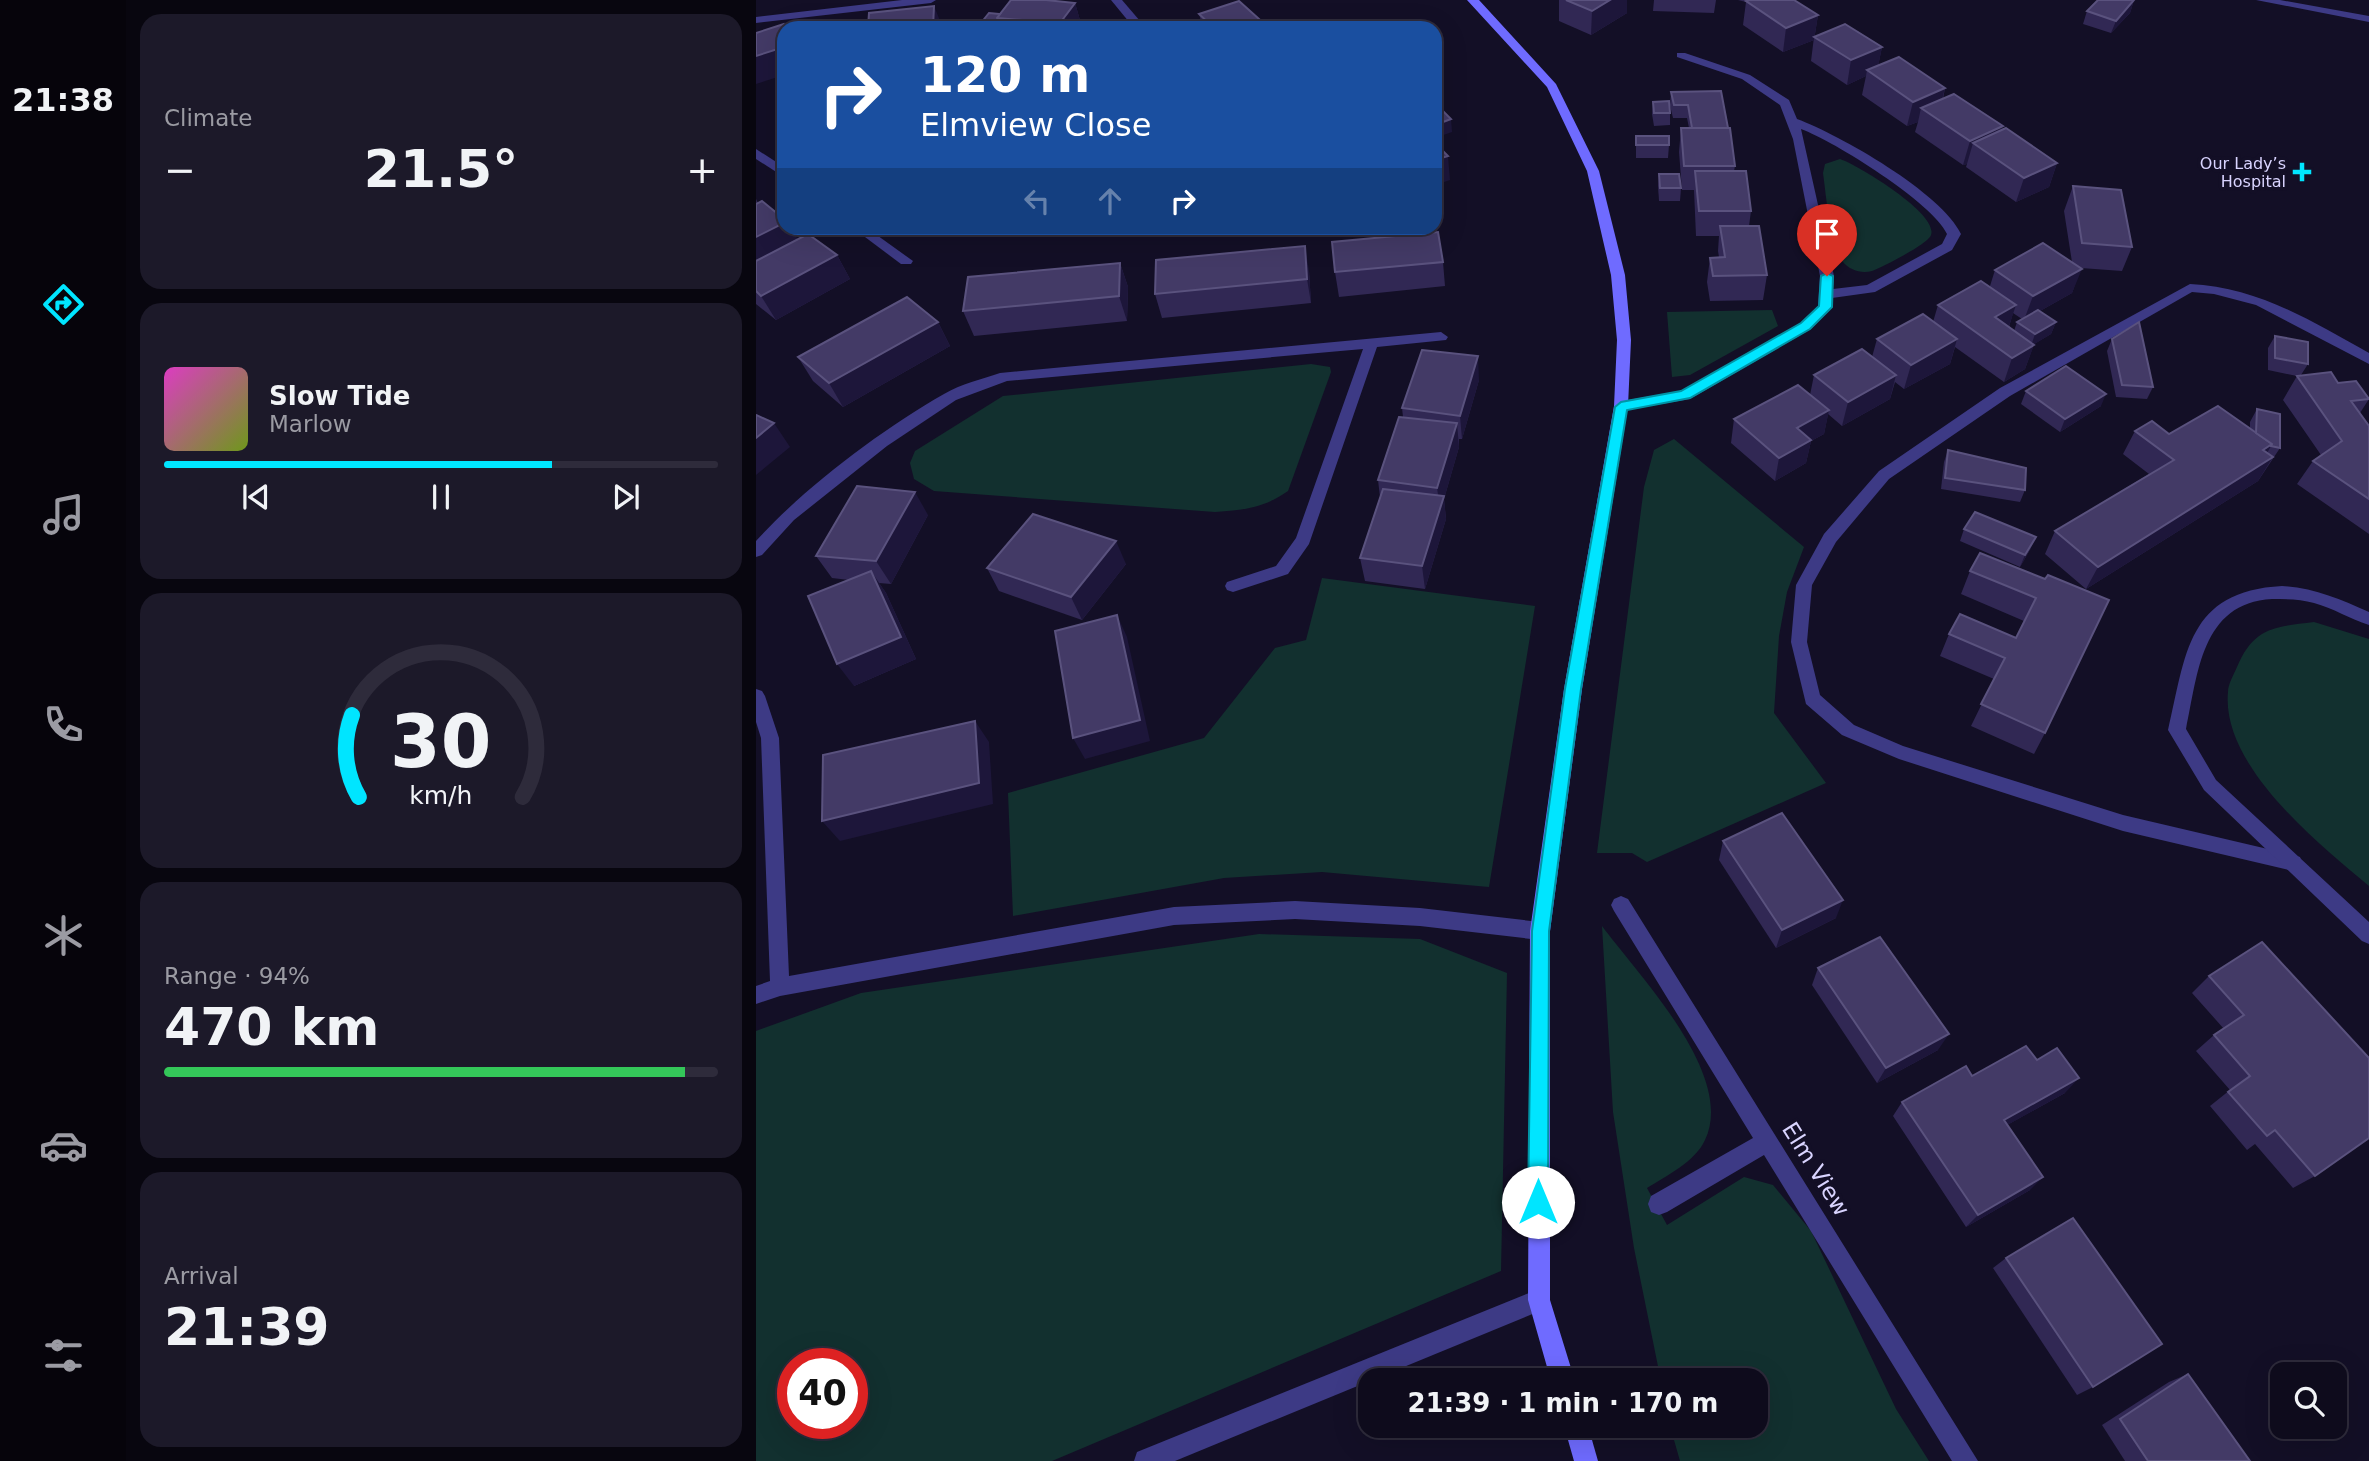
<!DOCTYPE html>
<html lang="en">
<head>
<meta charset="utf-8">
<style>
  body { margin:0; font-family:"DejaVu Sans",sans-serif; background:#1c1929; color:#f1f3f6; height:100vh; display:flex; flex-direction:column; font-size:26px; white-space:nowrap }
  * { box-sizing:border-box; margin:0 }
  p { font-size:23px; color:#9b9ba3 }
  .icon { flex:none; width:38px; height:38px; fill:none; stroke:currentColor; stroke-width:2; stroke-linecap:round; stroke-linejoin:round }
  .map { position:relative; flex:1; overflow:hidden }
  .drawer { display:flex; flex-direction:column; gap:14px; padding:14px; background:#08060f; width:630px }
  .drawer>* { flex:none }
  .guide { position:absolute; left:21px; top:21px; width:665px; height:214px; border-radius:21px; box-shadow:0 7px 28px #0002,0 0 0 2px #2e2b3b; background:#1a4fa0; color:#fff; overflow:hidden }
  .fabs { position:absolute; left:1514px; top:1362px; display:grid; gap:14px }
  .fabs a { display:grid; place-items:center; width:77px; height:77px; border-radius:14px; background:#0e0b1c; box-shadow:0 7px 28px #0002,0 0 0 2px #2e2b3b; font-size:35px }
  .speed { position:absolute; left:21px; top:1348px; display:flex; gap:14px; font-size:35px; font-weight:700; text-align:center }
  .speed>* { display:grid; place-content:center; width:91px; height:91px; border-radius:50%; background:#0e0b1c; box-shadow:0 7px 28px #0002,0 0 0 2px #2e2b3b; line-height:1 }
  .speed .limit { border:10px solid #d22; background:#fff; color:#111 }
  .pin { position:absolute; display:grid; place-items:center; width:60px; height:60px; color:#fff; margin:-72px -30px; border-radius:50% 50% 50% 0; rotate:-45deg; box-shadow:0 0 7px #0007 }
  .pin .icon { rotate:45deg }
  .me { position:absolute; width:77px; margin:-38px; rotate:0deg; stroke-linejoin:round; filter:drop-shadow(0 0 5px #0008) }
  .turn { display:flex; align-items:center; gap:24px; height:147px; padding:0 28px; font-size:32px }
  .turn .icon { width:91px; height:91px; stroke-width:2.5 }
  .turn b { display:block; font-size:49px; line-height:60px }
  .lanes { display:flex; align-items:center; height:66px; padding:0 28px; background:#0003; justify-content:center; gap:35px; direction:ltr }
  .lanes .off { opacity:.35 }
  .big { font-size:52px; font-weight:700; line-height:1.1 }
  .drawer .widget { flex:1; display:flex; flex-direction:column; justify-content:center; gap:10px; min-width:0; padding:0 24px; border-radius:21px; background:#1c1929 }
  .drawer .dial { align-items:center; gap:0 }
  .dial svg { height:182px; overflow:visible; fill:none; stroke:#2e2b3b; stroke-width:7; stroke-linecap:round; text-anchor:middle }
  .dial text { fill:#f1f3f6; stroke:none }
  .song { display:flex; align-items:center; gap:21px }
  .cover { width:84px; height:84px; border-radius:10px; background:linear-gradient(135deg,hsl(310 70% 55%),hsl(80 70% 35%)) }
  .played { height:7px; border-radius:4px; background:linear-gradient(90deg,#00e5ff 70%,#2e2b3b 70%) }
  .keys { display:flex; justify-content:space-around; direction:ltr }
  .heat { display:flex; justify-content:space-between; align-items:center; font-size:38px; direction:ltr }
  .charge { height:10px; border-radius:5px; background:linear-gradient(90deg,#34c759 94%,#2e2b3b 0) }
  .trip { position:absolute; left:602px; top:1368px; width:410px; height:70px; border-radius:21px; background:#0e0b1c; box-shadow:0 7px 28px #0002,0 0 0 2px #2e2b3b; font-weight:700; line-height:70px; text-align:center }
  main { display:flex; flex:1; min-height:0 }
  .tab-bar { display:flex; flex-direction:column; width:126px; justify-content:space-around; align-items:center; background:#06040b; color:#9b9ba3 }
  .tab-bar .icon { width:49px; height:49px }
  .tab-bar .active { color:#00e5ff }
  .tab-bar b { font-size:32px; color:#f1f3f6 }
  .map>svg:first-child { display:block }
</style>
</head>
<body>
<main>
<nav class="tab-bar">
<b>21:38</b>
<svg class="icon active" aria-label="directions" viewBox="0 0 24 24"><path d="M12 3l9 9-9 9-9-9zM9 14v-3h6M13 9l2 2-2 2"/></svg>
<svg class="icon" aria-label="music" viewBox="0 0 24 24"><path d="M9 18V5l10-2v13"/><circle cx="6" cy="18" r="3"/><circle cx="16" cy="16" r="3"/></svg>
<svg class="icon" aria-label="phone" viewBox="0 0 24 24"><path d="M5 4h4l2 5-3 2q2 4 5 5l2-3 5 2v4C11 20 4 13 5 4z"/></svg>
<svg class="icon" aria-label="climate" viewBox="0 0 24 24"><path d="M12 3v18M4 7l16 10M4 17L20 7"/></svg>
<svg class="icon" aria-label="car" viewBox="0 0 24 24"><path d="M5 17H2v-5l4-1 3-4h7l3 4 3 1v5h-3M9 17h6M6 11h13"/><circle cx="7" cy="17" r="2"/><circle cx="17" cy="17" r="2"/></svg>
<svg class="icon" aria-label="filters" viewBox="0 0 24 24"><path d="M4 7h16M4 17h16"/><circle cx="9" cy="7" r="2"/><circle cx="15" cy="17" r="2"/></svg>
</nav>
<section class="drawer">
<div class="widget"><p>Climate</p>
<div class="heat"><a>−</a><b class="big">21.5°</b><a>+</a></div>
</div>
<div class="widget">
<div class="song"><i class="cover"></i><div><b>Slow Tide</b><p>Marlow</p></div></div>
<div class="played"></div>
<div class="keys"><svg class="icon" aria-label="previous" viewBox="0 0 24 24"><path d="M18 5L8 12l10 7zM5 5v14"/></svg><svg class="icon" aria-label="pause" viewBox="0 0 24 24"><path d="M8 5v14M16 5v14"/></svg><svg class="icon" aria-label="next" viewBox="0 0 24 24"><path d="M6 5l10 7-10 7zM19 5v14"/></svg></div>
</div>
<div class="widget dial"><svg viewBox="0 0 100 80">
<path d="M14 69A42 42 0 1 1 86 69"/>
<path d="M14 69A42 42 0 0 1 11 33" stroke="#00e5ff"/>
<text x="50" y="56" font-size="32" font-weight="700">30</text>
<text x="50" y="72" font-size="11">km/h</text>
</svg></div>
<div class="widget"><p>Range · 94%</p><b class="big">470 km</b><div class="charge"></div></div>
<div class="widget"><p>Arrival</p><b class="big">21:39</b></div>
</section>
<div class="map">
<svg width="1613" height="1461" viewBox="0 0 1613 1461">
  <rect width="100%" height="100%" fill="#130f26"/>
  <g fill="#12302f" fill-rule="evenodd">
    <path d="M1084 159C1102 165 1183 214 1175 235 1172 244 1127 267 1116 271 1105 274 1094 270 1087 262 1074 247 1070 193 1067 173L1069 164Z"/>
    <polygon points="1016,310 1022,326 934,375 916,377 911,312"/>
    <path d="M555 364 574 367 575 372 532 491C508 508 487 510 459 512L178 491 158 479 154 463 159 451 247 396Z"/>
    <polygon points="918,439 1048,547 1031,592 1023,636 1018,713 1070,783 891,862 876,853 841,853 888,487 898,450"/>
    <polygon points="566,578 779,606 733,887 566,872 468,878 257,916 252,793 448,738 519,648 550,640"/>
    <path d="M1558 622 1613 639V886C1563 844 1465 766 1472 692 1472 684 1478 674 1481 667 1498 627 1518 627 1558 622Z"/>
    <path d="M846 926C883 976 980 1075 949 1140 939 1162 910 1176 891 1188L911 1225 988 1177 1017 1185 1055 1231 1140 1409 1173 1461H924L914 1426H999V1381H905L878 1248 857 1112Z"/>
    <path d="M503 934 664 939 751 973 745 1271 296 1461H0V1031L105 993ZM37 1363H96V1423H37Z"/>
  </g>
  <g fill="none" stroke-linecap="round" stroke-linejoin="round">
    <g fill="#3d3a85" fill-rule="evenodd">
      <polygon points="1500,0 1524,0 1613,16 1613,22"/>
      <path d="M1434 284C1502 287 1555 321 1613 353V364L1500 305 1458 294 1436 292 1254 396 1133 479 1080 542 1056 585 1051 642 1064 695 1098 725 1147 746 1367 815 1537 855 1544 857 1546 863 1544 869 1537 871 1367 831 1143 759 1086 735 1050 704 1035 642 1040 585 1068 534 1123 471 1244 388Z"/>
    </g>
    <g fill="#3d3a85" fill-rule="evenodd">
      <polygon points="146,0 180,0 175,3 0,23 0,17"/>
      <polygon points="355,0 366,0 390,28 378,28"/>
      <path d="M921 53H929L994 75 1033 100 1041 119C1084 135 1186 193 1205 234L1196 250 1119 292 1076 298 1074 310 1055 329 934 399 865 411 860 410V402L925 391 1045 323 1062 306 1064 276 1037 139 1024 105 986 79 921 57ZM1045 129C1078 141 1177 203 1191 234L1186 244 1111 285 1077 289 1078 276Z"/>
      <polygon points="0,149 28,167 28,177 0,159"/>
      <polygon points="97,228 111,228 157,261 155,264 145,264"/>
      <path d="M685 332 692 337 690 340 621 347 553 544 532 574 477 592 471 590 469 586 471 582 520 566 540 538 607 349 251 381 200 400 131 446 38 520 6 555 0 557V541C49 487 125 430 188 394 205 384 226 379 244 373Z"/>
      <path d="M1526 586C1558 588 1584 599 1613 612V625C1594 619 1577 608 1558 603 1545 599 1530 599 1516 599 1445 603 1442 674 1430 729L1460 780 1613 922V944L1606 941 1448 790 1412 730C1430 654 1431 591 1526 586Z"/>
      <polygon points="0,689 6,691 9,696 23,738 33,976 418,907 539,901 664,908 784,922 791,925 794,931 791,937 784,940 664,926 539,919 418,925 24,996 0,1004 0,986 14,981 5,738 0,722"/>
      <polygon points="865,896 872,899 1222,1461 1196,1461 1008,1155 911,1212 903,1215 895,1212 892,1204 895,1196 997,1138 858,911 855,905 858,899"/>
      <polygon points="783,1289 791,1292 794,1300 791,1308 419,1461 378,1461 381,1452"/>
    </g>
    <g fill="#6f6bff" fill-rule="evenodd">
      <polygon points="711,0 723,0 800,84 843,171 869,275 875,340 872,406 826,689 794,931 794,1300 819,1381 795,1381 772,1300 774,931 808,689 858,406 861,340 855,275 831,171 791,87"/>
      <polygon points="808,1426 832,1426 842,1461 818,1461"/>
    </g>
  </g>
  <g fill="#312854" fill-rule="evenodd">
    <polygon points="803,0 871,0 871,13 835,35 803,21"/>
    <polygon points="898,0 960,0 958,13 897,11"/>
    <polygon points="982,0 1038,0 1062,15 1058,40 1027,52 987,25 990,2"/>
    <polygon points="1378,0 1374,13 1355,33 1327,24 1331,11"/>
    <polygon points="319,3 326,27 325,28 221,28 244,14"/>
    <polygon points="443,14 513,28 447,28"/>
    <polygon points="1058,37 1126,47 1122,66 1189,88 1187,99 1246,130 1301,163 1293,187 1260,202 1210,167 1211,164 1207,165 1159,132 1162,122 1151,126 1106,95 1110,76 1091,85 1055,61"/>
    <polygon points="965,91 979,166 978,171 995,211 993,226 1011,275 1007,300 954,301 951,282 954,258 963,257 962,251 963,236 940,236 938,190 926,190 923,152 925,128 933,128 931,118 917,118 914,105 915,92"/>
    <polygon points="897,102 914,113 914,125 898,126 896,114"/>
    <polygon points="880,136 913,145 912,158 880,158"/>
    <polygon points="903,174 925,188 924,201 903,201 902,186"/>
    <path d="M1317 186 1376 247 1366 271 1325 268 1316 293 1284 311 1300 322 1295 334 1278 344 1269 369 1248 382 1199 347 1194 364 1148 389 1139 382 1134 399 1086 426 1072 414 1068 434 1055 441 1050 463 1019 481 975 443 978 419 1054 395 1058 375 1116 357 1121 339 1177 322 1182 305 1234 286 1239 270 1316 262 1308 211ZM1257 313 1266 319 1261 322 1258 331 1253 327Z"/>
    <polygon points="0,199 2,203 35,228 41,239 81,255 94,279 20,320 0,304"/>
    <polygon points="687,262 689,286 583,297 579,272"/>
    <polygon points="364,263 372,287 371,321 218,336 207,311"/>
    <polygon points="553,271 555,303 406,318 399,294"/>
    <polygon points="182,322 194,346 87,407 57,381 42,357"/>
    <polygon points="1519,336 1552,364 1545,375 1582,383 1613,399 1604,413 1613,426 1613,534 1541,484 1557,461 1565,455 1527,400 1541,376 1512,370 1512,348"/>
    <polygon points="1356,339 1397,387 1391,399 1360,397 1351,351"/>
    <polygon points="723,380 706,439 703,439 703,447 688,499 690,519 669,589 609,581 604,558 624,497 622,480 647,417 646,408"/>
    <polygon points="1270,391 1345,406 1304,432 1265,404"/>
    <polygon points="1501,409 1524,448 1502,481 1330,589 1289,554 1299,531 1393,474 1367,454 1379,431 1413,434 1494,428 1494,422"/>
    <polygon points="1192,450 1269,490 1264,502 1185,489 1188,462"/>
    <polygon points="172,515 135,584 123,583 130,593 160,659 98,686 93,580 76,578 60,556"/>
    <polygon points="1208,529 1275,548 1264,567 1204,541"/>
    <polygon points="370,564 326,620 243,591 231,568"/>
    <polygon points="1214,571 1289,579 1289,733 1278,754 1215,726 1238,679 1184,656 1193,634 1260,638 1268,621 1205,594"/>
    <polygon points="967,841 1080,918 1020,948 963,860"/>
    <polygon points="1506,942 1559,1176 1537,1188 1499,1144 1491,1150 1454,1106 1474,1090 1440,1051 1458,1035 1468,1029 1436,993 1453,976"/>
    <polygon points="1062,968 1182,1050 1121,1083 1056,985"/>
    <polygon points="1281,1060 1309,1093 1251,1125 1274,1190 1210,1227 1137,1116 1146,1102 1216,1076"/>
    <polygon points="1250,1258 1337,1387 1321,1395 1237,1268"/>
    <polygon points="1432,1374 1494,1461 1369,1461 1346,1425 1413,1382"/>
  </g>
  <g fill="#1d163a">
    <polygon points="854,0 871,0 871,13 835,35 836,11"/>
    <polygon points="1378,0 1374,13 1355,33 1360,21"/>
    <polygon points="319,3 326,27 325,28 305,28 304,23"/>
    <polygon points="178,6 187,28 173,28"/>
    <polygon points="1062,15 1058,40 1027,52 1030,28"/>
    <polygon points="28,47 28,75 0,84 0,56"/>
    <polygon points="1126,47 1121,72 1111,70 1110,76 1091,85 1095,60"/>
    <polygon points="1189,88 1183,112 1165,108 1162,122 1151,126 1157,102"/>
    <polygon points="695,119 696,132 679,138 679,125"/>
    <polygon points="1247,126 1240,151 1217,143 1211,164 1207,165 1214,141"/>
    <polygon points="692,156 694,180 679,185 679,160"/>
    <polygon points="1301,163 1293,187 1260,202 1268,178"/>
    <polygon points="28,223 28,228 35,228 45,246 0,269 0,237"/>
    <polygon points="549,246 553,271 555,303 551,279"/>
    <polygon points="81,255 94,279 20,320 5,296"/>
    <polygon points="364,263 372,287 371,321 363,296"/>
    <polygon points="1326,269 1316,293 1268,320 1277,296"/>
    <polygon points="1260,305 1252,329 1231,341 1239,317"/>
    <polygon points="182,322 194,346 87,407 73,383"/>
    <polygon points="1300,322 1295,334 1275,346 1279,334"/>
    <polygon points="1201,339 1194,364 1148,389 1155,365"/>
    <polygon points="1278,345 1269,369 1248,382 1256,358"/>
    <polygon points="722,356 723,380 706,439 704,416"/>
    <polygon points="1140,375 1134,399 1086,426 1092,402"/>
    <polygon points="1350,394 1345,406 1304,432 1309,419"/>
    <polygon points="1073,410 1068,434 1055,441 1050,463 1019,481 1023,458 1041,428"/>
    <polygon points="18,423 34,447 0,475 0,438"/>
    <polygon points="701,423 703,447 688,499 690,519 669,589 666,566 684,508 681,488"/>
    <polygon points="1516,444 1504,466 1517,457 1502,481 1330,589 1342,567"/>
    <polygon points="159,492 172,515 135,584 120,561"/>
    <polygon points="1280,537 1275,548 1264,567 1269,555"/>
    <polygon points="360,541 370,564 326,620 315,597"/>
    <polygon points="115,571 130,593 160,659 98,686 81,664"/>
    <polygon points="361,615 371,637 394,741 329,759 317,738"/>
    <polygon points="219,721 233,742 237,804 84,841 66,821"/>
    <polygon points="1087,900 1080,918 1020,948 1026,930"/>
    <polygon points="1193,1034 1182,1050 1121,1083 1130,1068"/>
    <polygon points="1323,1078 1309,1093 1235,1134 1248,1120"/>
    <polygon points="1287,1177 1274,1190 1210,1227 1222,1215"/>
  </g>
  <g fill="#433a66" stroke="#5a527e" stroke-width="2">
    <polygon points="255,0 290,0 319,3 304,23 241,18"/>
    <polygon points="810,0 854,0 836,11"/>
    <polygon points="993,0 1038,0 1062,15 1030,28 990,1"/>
    <polygon points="1342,0 1378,0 1360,21 1331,11"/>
    <polygon points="483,1 513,28 458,28 443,14"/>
    <polygon points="178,6 177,28 112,28 113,13"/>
    <polygon points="233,13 244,14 241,18 245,28 221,28"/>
    <polygon points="28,24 31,28 28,28 28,47 0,56 0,33"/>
    <polygon points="1089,24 1126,47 1095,60 1058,37"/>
    <polygon points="1143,57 1189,88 1157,102 1111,70"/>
    <polygon points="965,91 972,128 936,128 932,105 918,105 915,92"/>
    <polygon points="1198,94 1247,126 1214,141 1165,108"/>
    <polygon points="913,101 914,113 898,113 897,102"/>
    <polygon points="679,103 695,119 679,125"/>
    <polygon points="925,128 974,128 979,166 928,166"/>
    <polygon points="1250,128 1301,163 1268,178 1217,143"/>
    <rect x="880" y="136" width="33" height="9"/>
    <polygon points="679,143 692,156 679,160"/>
    <polygon points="939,171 990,171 995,211 943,211"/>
    <polygon points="903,174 923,174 925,188 904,188"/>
    <polygon points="1317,186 1365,190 1376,247 1326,243"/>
    <polygon points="6,201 28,219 28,223 0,237 0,204"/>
    <polygon points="964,226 1003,226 1011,275 957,276 954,258 969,257"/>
    <polygon points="682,232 687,262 579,272 576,242"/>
    <polygon points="52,234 81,255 5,296 0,291 0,261"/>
    <polygon points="1287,243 1326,269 1277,296 1239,270"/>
    <polygon points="549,246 551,279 399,294 400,260"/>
    <polygon points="364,263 363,296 207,311 212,277"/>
    <polygon points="1225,281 1260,305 1239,317 1278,345 1256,358 1182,305"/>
    <polygon points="151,297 182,322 73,383 42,357"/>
    <polygon points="1282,310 1300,322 1279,334 1261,322"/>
    <polygon points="1167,314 1201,339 1155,365 1121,339"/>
    <polygon points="1383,322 1397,387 1366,385 1356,339"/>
    <polygon points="1519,336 1552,342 1552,364 1519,358"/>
    <polygon points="1106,349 1140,375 1092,402 1058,375"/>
    <polygon points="666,350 722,356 704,416 646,408"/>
    <polygon points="1310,366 1350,394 1309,419 1270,391"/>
    <polygon points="1575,372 1582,383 1600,381 1613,399 1595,401 1613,426 1613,499 1557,461 1586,441 1541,376"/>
    <polygon points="1042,385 1073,410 1041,428 1055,440 1023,458 978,419"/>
    <polygon points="1462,406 1516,444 1507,450 1517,457 1342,567 1299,531 1418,460 1379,431 1396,421 1413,434"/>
    <polygon points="1501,409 1524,414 1524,448 1515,446 1516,444 1500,433"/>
    <polygon points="0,415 18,423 0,438"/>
    <polygon points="643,417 701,423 681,488 622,480"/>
    <polygon points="1192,450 1270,468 1269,490 1189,478"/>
    <polygon points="101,486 159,492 120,561 60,556"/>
    <polygon points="627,489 688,496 666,566 604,558"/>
    <polygon points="1219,512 1280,537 1269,555 1208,529"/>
    <polygon points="277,514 360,541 315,597 231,568"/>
    <polygon points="1224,553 1289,579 1292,575 1353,600 1289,733 1225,704 1249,658 1193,634 1204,614 1260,638 1280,598 1214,571"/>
    <polygon points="115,571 145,637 81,664 52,596"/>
    <polygon points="361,615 384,720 317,738 299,631"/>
    <polygon points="219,721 223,783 66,821 67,755"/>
    <polygon points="1026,813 1087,900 1026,930 967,841"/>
    <polygon points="1124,937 1193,1034 1130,1068 1062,968"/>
    <polygon points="1506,942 1613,1058 1613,1138 1559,1176 1519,1130 1511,1136 1472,1092 1494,1076 1458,1035 1488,1015 1453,976"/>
    <polygon points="1270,1046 1281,1060 1301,1048 1323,1078 1248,1120 1287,1177 1222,1215 1146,1102 1210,1066 1216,1076"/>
    <polygon points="1317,1218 1406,1344 1337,1387 1250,1258"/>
    <polygon points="1432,1374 1494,1461 1392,1461 1364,1419"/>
  </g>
  <polygon fill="#00e5ff" stroke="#0095a6" stroke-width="2" points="1071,273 1077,276 1076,307 1054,329 934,398 871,410 825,689 793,931 792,1202 789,1209 782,1212 775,1209 772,1202 776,931 809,689 859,407 865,402 925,391 1045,323 1063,306 1065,276"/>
  <path fill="#00e5ff" stroke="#130f26" stroke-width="2.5" d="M1542.5 161.5h7v7h7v7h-7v7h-7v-7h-7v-7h7z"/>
  <g text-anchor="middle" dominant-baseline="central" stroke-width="7" stroke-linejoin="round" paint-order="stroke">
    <g font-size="16" fill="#d9d4ff" stroke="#130f26" text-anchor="end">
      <text x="1530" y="163">Our Lady’s<tspan x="1530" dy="18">Hospital</tspan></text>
    </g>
    <g font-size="23" fill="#d9d4ff" stroke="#130f26">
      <text transform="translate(1060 1169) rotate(58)">Elm View</text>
    </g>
  </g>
</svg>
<div class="fabs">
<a><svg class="icon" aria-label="search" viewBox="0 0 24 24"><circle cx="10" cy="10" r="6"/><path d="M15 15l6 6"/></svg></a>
</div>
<div class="speed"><div class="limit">40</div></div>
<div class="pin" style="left:1071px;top:276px;background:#d93025"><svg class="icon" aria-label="arrive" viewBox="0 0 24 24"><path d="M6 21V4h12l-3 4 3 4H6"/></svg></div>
<svg class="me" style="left:782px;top:1202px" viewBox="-20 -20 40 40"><circle r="19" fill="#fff"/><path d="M0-13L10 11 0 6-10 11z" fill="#00e5ff"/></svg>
<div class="trip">21:39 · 1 min · 170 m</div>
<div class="guide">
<div class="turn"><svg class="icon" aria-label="right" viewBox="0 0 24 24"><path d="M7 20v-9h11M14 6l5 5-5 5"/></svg><div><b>120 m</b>Elmview Close</div></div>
<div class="lanes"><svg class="icon off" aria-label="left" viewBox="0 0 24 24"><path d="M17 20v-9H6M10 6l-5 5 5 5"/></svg><svg class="icon off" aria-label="ahead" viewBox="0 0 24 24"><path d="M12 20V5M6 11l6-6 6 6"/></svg><svg class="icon" aria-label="right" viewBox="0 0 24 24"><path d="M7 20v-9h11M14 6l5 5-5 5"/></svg></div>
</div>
</div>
</main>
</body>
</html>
